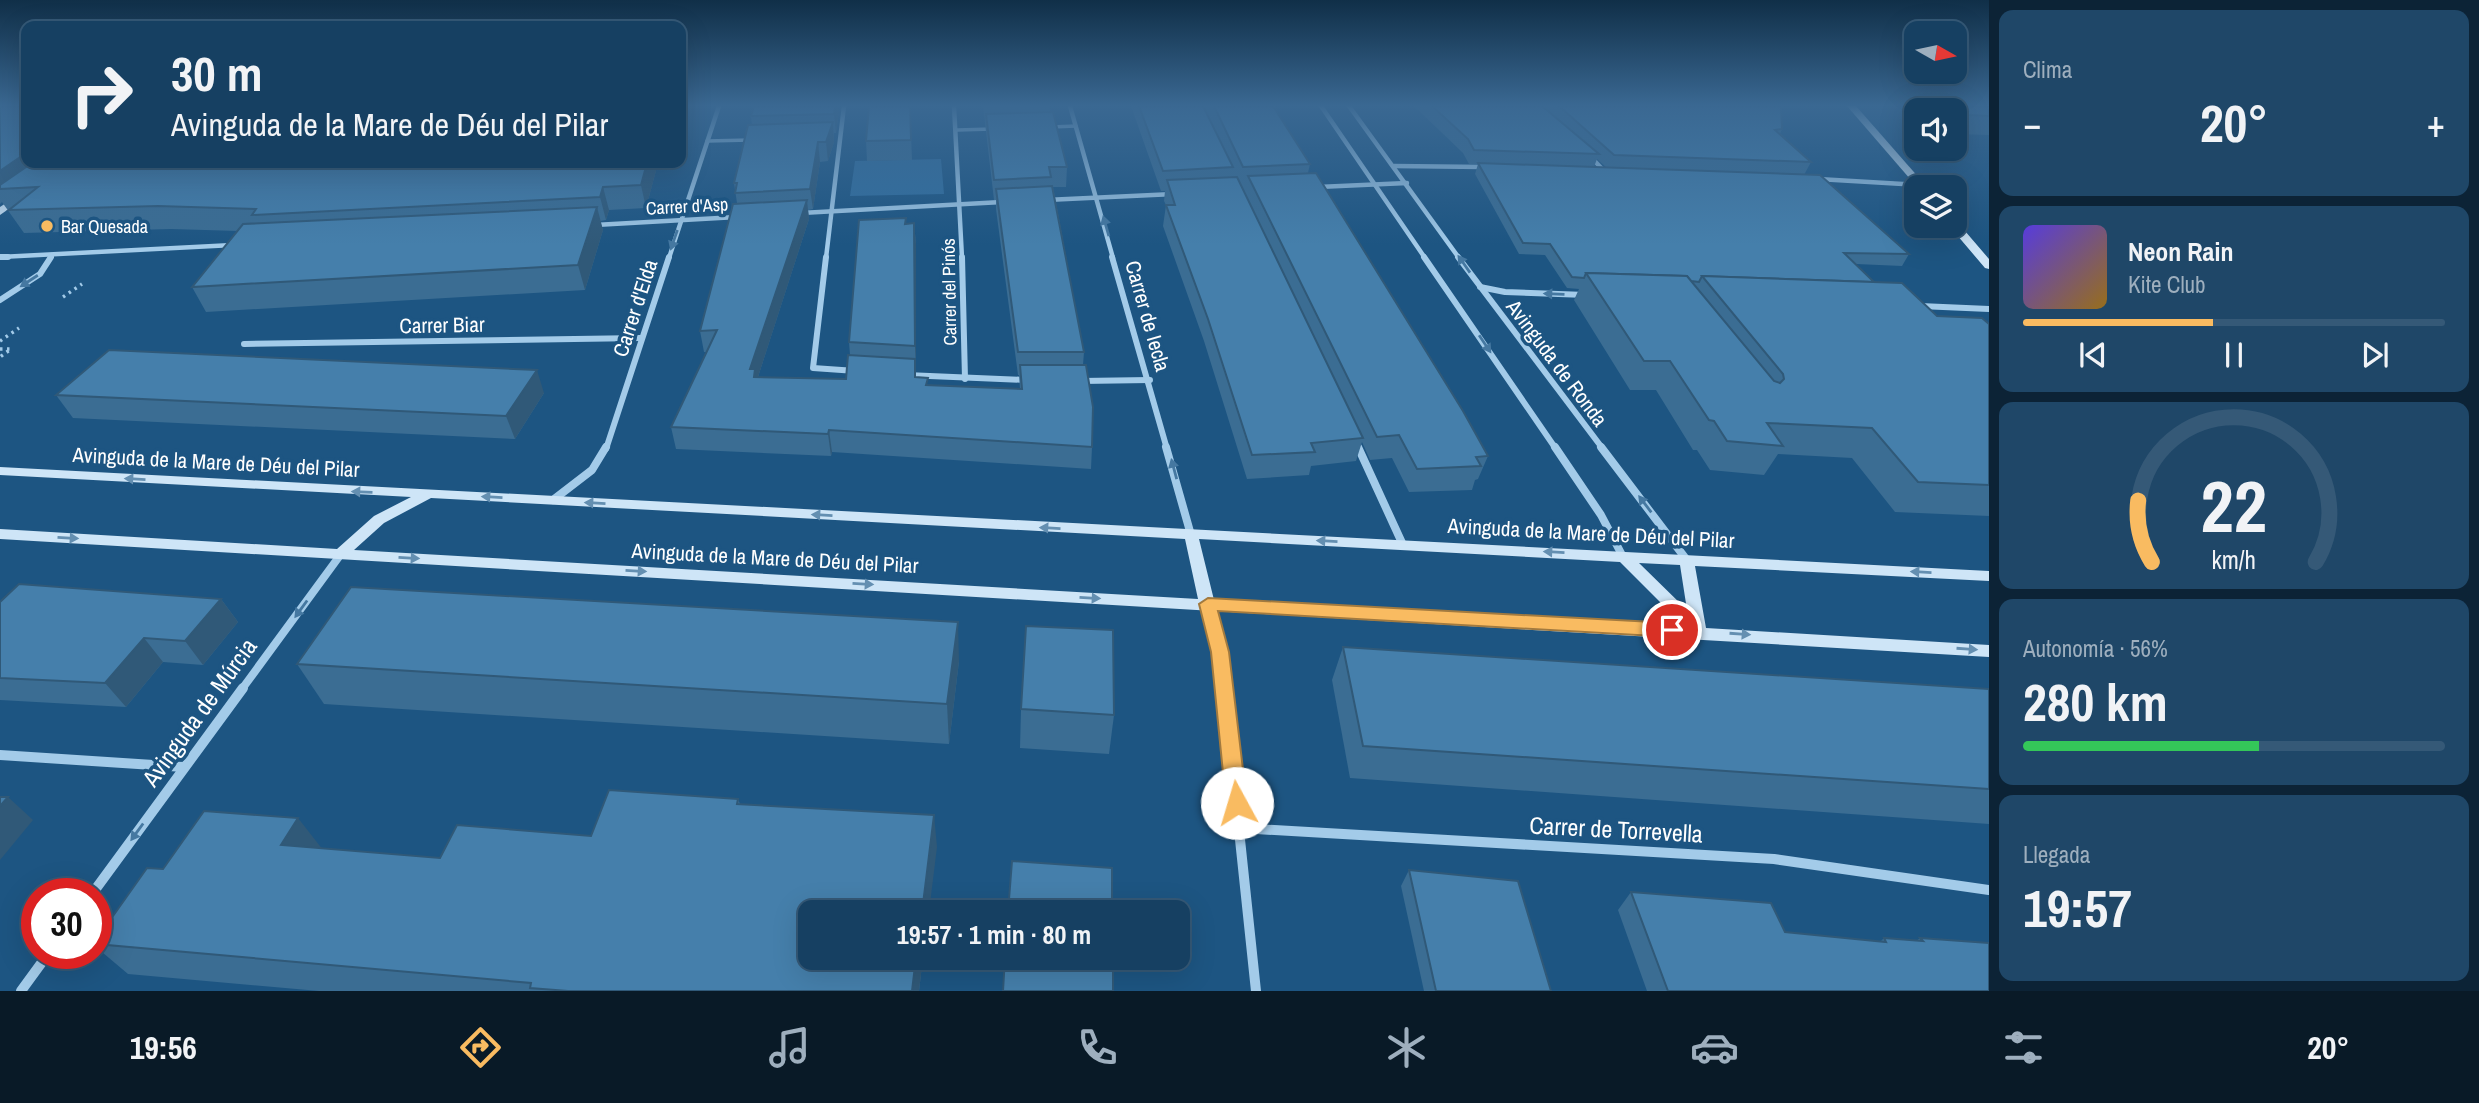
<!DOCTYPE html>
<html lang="es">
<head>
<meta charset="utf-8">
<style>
  body { margin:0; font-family:"Archivo Narrow",sans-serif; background:#1f4768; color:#f1f3f6; height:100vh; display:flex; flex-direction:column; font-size:26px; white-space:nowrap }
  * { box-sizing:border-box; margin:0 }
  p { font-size:23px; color:#9eafbe }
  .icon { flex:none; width:38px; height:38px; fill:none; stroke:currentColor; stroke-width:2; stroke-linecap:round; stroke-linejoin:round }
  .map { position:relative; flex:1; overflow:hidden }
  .drawer { display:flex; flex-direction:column; gap:10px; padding:10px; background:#0c2336; width:490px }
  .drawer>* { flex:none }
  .banner { position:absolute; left:21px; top:21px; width:665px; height:147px; border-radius:14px; box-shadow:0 7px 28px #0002,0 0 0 2px #355977; background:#164062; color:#f1f3f6; overflow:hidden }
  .needle { width:46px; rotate:99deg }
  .buttons { position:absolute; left:1904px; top:21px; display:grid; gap:14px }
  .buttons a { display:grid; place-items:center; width:63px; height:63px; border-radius:14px; background:#164062; box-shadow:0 7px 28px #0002,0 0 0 2px #355977; font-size:35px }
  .speed { position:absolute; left:21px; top:878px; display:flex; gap:14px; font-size:35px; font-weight:700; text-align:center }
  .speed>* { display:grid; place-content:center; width:91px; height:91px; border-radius:50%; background:#164062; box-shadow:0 7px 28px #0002,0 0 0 2px #355977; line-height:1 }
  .speed .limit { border:10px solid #d22; background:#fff; color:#111 }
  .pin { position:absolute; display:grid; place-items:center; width:60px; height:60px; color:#fff; margin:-30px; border:4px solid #fff; border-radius:50%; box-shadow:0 2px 7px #0007 }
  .me { position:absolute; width:77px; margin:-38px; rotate:354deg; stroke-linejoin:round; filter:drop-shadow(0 0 5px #0008) }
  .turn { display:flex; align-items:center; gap:24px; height:147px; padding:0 35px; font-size:32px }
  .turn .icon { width:91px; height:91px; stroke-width:2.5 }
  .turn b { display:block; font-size:49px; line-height:60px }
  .big { font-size:52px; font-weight:700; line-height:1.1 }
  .drawer .card { flex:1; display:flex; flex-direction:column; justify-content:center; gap:10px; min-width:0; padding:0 24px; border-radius:14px; background:#1f4768 }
  .drawer .dial { align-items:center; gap:0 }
  .dial svg { height:182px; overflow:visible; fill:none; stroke:#355977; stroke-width:7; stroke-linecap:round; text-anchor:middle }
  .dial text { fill:#f1f3f6; stroke:none }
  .song { display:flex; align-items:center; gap:21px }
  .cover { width:84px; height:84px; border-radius:10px; background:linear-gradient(135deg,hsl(250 70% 55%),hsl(40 70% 35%)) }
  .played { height:7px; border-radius:4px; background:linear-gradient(90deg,#f9bb61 45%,#355977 45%) }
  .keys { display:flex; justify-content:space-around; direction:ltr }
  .heat { display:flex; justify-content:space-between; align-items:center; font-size:38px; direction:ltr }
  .charge { height:10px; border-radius:5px; background:linear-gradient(90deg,#34c759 56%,#355977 0) }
  .trip { position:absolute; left:798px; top:900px; width:392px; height:70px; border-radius:14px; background:#164062; box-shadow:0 7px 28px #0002,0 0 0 2px #355977; font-weight:700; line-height:70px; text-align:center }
  .menu { display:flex; height:112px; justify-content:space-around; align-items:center; background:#091a27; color:#9eafbe }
  .menu .icon { width:49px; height:49px }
  .menu .on { color:#f9bb61 }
  .menu b { font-size:32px; color:#f1f3f6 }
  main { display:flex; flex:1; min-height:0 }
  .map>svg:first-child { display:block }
</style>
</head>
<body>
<main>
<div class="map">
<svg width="1989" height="991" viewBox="0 0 1989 991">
  <rect width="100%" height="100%" fill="#1d5582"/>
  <polygon fill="#316fa0" points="941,159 944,194 850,196 855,161"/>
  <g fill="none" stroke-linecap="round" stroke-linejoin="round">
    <g stroke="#a3cbe9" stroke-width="3.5" stroke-dasharray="2.5 4.5" stroke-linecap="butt">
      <polyline points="63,297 82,284"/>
      <polyline points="0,341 19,328"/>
      <polyline points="0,349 11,349 0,357"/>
    </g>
    <g stroke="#a3cbe9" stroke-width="3.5">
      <polyline points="1051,127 1076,126"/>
      <polyline points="957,130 992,129"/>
      <polyline points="707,141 750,140"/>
    </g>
    <g stroke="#a3cbe9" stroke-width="4.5">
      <polyline points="954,106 962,258"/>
      <polyline points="1070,106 1113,258"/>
      <polyline points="1321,106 1425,258"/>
      <polyline points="1349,106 1459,258"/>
      <polyline points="1589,155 1605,172"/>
      <polyline points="1394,166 1484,167"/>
      <polyline points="1818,179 1920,185"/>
      <polyline points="1318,187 1407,183"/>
      <polyline points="1046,200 1174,194"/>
      <polyline points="801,213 1002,202"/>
      <polyline points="595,225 737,217"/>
      <polyline points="0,257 233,245"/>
      <polyline points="50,258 52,255"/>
      <polyline points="669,258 719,106"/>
      <polyline points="826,258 844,106"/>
    </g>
    <g stroke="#a3cbe9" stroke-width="6">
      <polyline points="0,257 8,257"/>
      <polyline points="826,257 813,368 856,371"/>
      <polyline points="962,257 965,379"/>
      <polyline points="1112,257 1167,449"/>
      <polyline points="1424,257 1556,449"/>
      <polyline points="1458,257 1603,449"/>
      <polyline points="1480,287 1505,292 1586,295"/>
      <polyline points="0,300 40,274 51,257"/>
      <polyline points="1920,306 1989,309"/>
      <polyline points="244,344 641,338"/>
      <polyline points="906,375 1027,380"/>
      <polyline points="1081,381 1150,380"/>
      <polyline points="1356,442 1359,449"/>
      <polyline points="606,449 669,257"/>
    </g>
    <g stroke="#a3cbe9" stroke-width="8">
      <polyline points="1166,447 1191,535"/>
      <polyline points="1358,447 1403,545"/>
      <polyline points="1555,447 1601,515 1622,555"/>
      <polyline points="1601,447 1686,559"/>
      <polyline points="553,500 592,470 606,447"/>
      <polyline points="1207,604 1220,652 1224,689"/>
      <polyline points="242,689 341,554"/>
    </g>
    <g stroke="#a3cbe9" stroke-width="10">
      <polyline points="1224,688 1256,991"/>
      <polyline points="0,755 184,767"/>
      <polyline points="1239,828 1774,859 1989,890"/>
      <polyline points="92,894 243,688"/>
      <polyline points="21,991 48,954"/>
    </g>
    <g fill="#cee5f7" fill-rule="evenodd">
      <polygon points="1847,106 1856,106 1927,187 1917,187"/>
      <polygon points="18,195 26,197 0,215 0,207"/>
      <polygon points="1955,223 1959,224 1989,259 1989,269 1985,268 1951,228 1950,226 1955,226"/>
      <path d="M0 467 1989 571V581L1695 566 1706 628 1989 645V657L0 539V529L337 549 374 516 411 497 0 475ZM431 498 1185 539 1198 599 354 550 384 523ZM1199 539 1620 562 1685 627 1214 600ZM1639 563 1680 565 1687 610Z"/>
    </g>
  </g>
  <g fill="#3b6d93" fill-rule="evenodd">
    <polygon points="0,106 26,163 658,163 646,208 609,210 606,220 600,221 603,230 585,290 206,312 192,287 238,231 171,229 24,233 2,202 0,204"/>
    <polygon points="910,106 912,160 867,161 866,141"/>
    <polygon points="983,106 1050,106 1050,112 1067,167 1066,187 1053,187 1084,352 1083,365 1092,447 1091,469 832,452 831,456 676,449 671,427 706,352 704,352 700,331 737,203 734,183 752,125 751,116 839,111 836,133 834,133 834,142 828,161 820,162 813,209 808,210 809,219 758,377 846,379 850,355 849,342 906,218 906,224 914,223 916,244 916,377 928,385 1020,389 1019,375 1018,375 996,209 996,200 994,200"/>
    <polygon points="1131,106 1273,106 1310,164 1308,173 1488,456 1478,479 1475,480 1472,490 1409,492 1392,458 1370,460 1362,442 1356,461 1311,466 1309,475 1247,479 1204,341 1163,226 1166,205 1164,201 1165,191 1161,191"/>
    <path d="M1414 106H1781L1782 129 1780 134 1811 162 1804 175 1909 254 1902 266 1856 264 1874 282 1937 316 1989 324V516L1895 512 1852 458 1778 454 1764 475 1710 470 1697 450H1693L1656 390H1630L1574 300 1579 289 1567 288 1545 255 1519 254 1475 174 1478 164H1469L1463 153ZM1597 159 1607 168 1594 167Z"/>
    <polygon points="1929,106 1989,106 1989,135 1957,134 1955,132 1955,110 1933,110"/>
    <polygon points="544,393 515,439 73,418 56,395"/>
    <polygon points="221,599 238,622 203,665 163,662 126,707 0,700 0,602"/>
    <polygon points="1343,647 1989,689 1989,824 1350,778 1332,680"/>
    <polygon points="959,661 949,744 324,704 297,664"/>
    <polygon points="1021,709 1114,715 1109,754 1020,748"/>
    <polygon points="738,799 740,804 937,847 810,957 923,957 919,991 319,991 128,974 96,947 96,940 163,869 321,848 440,858 591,836"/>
    <polygon points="1409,870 1551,991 1424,991 1401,886"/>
    <polygon points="1631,892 1785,932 1880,942 1884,938 1916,941 1920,938 1989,991 1647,991 1618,910"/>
  </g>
  <g fill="#305978">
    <polygon points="835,106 838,106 839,111 836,133 834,114"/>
    <polygon points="833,122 834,142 828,161 826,142"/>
    <polygon points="818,142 820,162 813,209 810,189"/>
    <polygon points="26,153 26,163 57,163 0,189 0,171"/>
    <polygon points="647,163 658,163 646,208 641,185"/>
    <polygon points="603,187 609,210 606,220 600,197"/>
    <polygon points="807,200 809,219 757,380 759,391 750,369"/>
    <polygon points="597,207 603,230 585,290 578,265"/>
    <polygon points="914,223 916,244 916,369 915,346"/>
    <polygon points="537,370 544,393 515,439 506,416"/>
    <polygon points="829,430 832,452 831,456 828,434"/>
    <polygon points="221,599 238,622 203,665 185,641"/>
    <polygon points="958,622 959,661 949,744 947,704"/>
    <polygon points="144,638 163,662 126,707 105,683"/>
    <polygon points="8,797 33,820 0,860 0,806"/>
    <polygon points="934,815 937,847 929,912 922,912"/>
    <polygon points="298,818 323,850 281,845"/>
    <polygon points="916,957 923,957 919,991 912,991"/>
  </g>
  <g fill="#457fab" stroke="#305978" stroke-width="2">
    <polygon points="0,106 26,106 26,153 0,171"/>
    <polygon points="754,106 835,106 834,114 751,116"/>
    <polygon points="869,106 910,106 911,140 866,141"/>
    <polygon points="1139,106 1203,106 1233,167 1163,171"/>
    <polygon points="1214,106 1273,106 1310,164 1243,167"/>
    <polygon points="1432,106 1542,106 1599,154 1474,150 1468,139"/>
    <polygon points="1559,106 1781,106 1782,129 1775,130 1811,162 1614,155"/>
    <polygon points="1959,106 1989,106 1989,116 1969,115"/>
    <polygon points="1053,112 1067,167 1049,167 1051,177 994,180 986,114"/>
    <polygon points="833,122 826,142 818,142 810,189 735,193 737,183 734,183 748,125"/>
    <polygon points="32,163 647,163 641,185 603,187 600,197 252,215 256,209 158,206 9,210 38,187 0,189 0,185"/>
    <polygon points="1478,163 1820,175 1909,254 1844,253 1874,282 1702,276 1699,282 1691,281 1687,276 1586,273 1584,278 1572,277 1550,244 1523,243"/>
    <polygon points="1316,173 1463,411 1488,456 1476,457 1481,466 1417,469 1399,435 1377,437 1248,176"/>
    <polygon points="1237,177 1363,438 1311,443 1315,452 1252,455 1208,319 1166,205 1175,205 1167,180"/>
    <polygon points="1052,186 1084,352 1018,352 996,189"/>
    <polygon points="807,200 750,369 755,369 754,377 846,379 848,355 915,359 915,377 928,378 926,385 1022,389 1020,365 1086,365 1093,407 1092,447 829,430 828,434 671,427 717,330 700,331 733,204"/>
    <polygon points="597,207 578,265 192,287 243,224"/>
    <polygon points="906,218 905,224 914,223 915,346 849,342 859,220"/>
    <polygon points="1586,273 1687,276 1774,381 1780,383 1784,379 1783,374 1702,276 1902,283 1937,316 1982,318 1989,324 1989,485 1918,482 1872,428 1767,423 1783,446 1727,441 1714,421 1709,420 1670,361 1644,361"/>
    <polygon points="109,350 537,370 506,416 56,395"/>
    <polygon points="19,584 221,599 185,641 144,638 105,683 0,678 0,602"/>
    <polygon points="351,587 958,622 947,704 297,664"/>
    <polygon points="1026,626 1113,630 1114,715 1021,709"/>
    <polygon points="1343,647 1989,689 1989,789 1363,746"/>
    <polygon points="609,790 738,799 737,804 934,815 922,912 810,912 810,957 916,957 912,991 568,991 530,988 531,983 96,944 96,940 147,868 163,869 204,811 298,818 281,845 440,858 457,825 591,836"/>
    <polygon points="0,797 8,797 0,806"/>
    <polygon points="1012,861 1112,868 1112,912 1008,912"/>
    <polygon points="1409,870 1518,881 1551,991 1436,991"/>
    <polygon points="1631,892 1771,903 1785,932 1886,942 1884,938 1923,941 1920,938 1989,943 1989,991 1668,991"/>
    <polygon points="1005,957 1113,957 1113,991 1003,991"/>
  </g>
  <defs><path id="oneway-solid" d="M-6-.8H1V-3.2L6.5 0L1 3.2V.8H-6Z" transform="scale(1.75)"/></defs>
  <g fill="#4578a1">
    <use href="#oneway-solid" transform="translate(1106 226) rotate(-106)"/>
    <use href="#oneway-solid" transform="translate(674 240) rotate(109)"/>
    <use href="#oneway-solid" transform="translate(1464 264) rotate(-125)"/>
    <use href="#oneway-solid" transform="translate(29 281) rotate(147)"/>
    <use href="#oneway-solid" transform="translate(1554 294) rotate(-178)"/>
    <use href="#oneway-solid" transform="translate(1485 344) rotate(56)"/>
    <use href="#oneway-solid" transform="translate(1174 469) rotate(-105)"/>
    <use href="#oneway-solid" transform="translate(1645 504) rotate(-127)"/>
    <use href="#oneway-solid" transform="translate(301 609) rotate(126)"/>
    <use href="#oneway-solid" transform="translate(137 832) rotate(126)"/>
  </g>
  <g fill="#648fb1">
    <use href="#oneway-solid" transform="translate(135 479) rotate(-177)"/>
    <use href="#oneway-solid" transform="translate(362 492) rotate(-178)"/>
    <use href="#oneway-solid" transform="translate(492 497) rotate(-177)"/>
    <use href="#oneway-solid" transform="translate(595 503) rotate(-177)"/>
    <use href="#oneway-solid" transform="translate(822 515) rotate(-177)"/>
    <use href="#oneway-solid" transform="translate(1050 528) rotate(-177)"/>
    <use href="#oneway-solid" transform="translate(68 538) rotate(3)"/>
    <use href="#oneway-solid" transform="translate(1327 541) rotate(-177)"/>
    <use href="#oneway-solid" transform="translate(1554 552) rotate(-177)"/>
    <use href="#oneway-solid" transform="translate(409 558) rotate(3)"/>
    <use href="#oneway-solid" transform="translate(636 571) rotate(3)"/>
    <use href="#oneway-solid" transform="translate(1921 572) rotate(-177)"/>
    <use href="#oneway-solid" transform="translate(863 584) rotate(3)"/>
    <use href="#oneway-solid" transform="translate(1090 598) rotate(3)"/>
    <use href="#oneway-solid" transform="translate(1740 634) rotate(4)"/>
    <use href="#oneway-solid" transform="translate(1967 649) rotate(4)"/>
  </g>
  <linearGradient id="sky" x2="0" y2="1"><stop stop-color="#102f48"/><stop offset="0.43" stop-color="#3a6892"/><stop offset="1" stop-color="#3a6892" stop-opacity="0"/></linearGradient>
  <rect width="1989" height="245" fill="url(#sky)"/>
  <polygon fill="#f9bb61" stroke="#a27a3f" stroke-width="2" points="1208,598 1672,623 1682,630 1672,637 1218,611 1229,652 1247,803 1244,809 1237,812 1229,809 1226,803 1211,652 1199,604"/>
  <circle fill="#f9bb61" stroke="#1d5582" stroke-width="2.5" cx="47" cy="226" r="7"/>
  <g text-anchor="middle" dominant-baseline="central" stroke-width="7" stroke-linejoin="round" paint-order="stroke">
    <g font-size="18" fill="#fff" stroke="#1d5582">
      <text transform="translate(687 206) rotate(-3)">Carrer d'Asp</text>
      <text transform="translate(949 292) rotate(-91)">Carrer del Pinós</text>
    </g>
    <g font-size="18" fill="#fff" stroke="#1d5582" text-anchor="start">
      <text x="61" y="226">Bar Quesada</text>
    </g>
    <g font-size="21" fill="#fff" stroke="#1d5582">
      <text transform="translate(635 308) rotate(-72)">Carrer d'Elda</text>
      <text transform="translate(1148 316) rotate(74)">Carrer de Iecla</text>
      <text transform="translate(442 325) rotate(-1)">Carrer Biar</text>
      <text transform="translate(1557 363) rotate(53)">Avinguda de Ronda</text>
      <text transform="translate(216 462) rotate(3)">Avinguda de la Mare de Déu del Pilar</text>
      <text transform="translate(1591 533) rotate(3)">Avinguda de la Mare de Déu del Pilar</text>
      <text transform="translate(775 558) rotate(3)">Avinguda de la Mare de Déu del Pilar</text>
    </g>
    <g font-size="24" fill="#fff" stroke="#1d5582">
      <text transform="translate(199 712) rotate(-54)">Avinguda de Múrcia</text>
      <text transform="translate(1616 829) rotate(3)">Carrer de Torrevella</text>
    </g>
  </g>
</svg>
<div class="buttons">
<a><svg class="needle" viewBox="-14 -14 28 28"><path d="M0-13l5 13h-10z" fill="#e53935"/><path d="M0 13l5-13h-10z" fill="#9eafbe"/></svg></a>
<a><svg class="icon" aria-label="sound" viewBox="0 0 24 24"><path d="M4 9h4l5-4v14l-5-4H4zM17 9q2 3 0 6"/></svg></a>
<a><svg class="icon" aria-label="layers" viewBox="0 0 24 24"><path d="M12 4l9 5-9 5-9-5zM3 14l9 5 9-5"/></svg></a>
</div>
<div class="speed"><div class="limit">30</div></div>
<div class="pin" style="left:1672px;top:630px;background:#d93025"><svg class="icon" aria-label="arrive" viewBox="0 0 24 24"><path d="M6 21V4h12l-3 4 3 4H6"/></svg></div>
<svg class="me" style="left:1237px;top:803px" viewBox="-20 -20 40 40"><circle r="19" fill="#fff"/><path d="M0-13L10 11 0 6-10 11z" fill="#f9bb61"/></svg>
<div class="trip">19:57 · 1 min · 80 m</div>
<div class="banner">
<div class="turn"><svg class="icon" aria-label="right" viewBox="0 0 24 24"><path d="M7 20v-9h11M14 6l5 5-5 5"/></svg><div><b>30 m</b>Avinguda de la Mare de Déu del Pilar</div></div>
</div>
</div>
<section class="drawer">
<div class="card"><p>Clima</p>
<div class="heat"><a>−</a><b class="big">20°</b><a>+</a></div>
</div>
<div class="card">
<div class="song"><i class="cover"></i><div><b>Neon Rain</b><p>Kite Club</p></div></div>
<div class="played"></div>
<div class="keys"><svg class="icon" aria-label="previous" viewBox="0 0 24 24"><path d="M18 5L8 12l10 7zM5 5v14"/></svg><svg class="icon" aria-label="pause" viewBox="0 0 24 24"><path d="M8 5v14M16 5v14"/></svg><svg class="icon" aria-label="next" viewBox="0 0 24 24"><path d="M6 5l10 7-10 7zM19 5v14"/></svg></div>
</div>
<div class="card dial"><svg viewBox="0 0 100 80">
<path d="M14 69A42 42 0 1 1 86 69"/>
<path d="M14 69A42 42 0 0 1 8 42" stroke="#f9bb61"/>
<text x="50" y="56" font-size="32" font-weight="700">22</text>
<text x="50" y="72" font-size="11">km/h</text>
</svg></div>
<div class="card"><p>Autonomía · 56%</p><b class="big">280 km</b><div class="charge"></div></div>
<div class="card"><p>Llegada</p><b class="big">19:57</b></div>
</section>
</main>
<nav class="menu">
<b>19:56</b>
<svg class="icon on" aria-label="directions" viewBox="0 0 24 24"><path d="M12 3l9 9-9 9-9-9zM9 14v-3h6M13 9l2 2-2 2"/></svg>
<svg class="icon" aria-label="music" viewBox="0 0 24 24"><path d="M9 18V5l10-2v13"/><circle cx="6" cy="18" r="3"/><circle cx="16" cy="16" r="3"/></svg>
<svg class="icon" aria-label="phone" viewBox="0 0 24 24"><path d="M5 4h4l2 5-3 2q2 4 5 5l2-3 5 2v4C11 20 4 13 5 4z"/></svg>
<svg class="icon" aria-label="climate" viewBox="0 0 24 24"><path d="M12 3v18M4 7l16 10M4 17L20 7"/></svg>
<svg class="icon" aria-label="car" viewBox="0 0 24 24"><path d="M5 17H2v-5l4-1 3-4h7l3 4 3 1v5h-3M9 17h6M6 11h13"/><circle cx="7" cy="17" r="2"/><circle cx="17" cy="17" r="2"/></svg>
<svg class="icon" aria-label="filters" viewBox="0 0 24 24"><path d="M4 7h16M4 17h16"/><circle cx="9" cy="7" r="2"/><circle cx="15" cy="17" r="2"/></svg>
<b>20°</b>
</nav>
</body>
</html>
